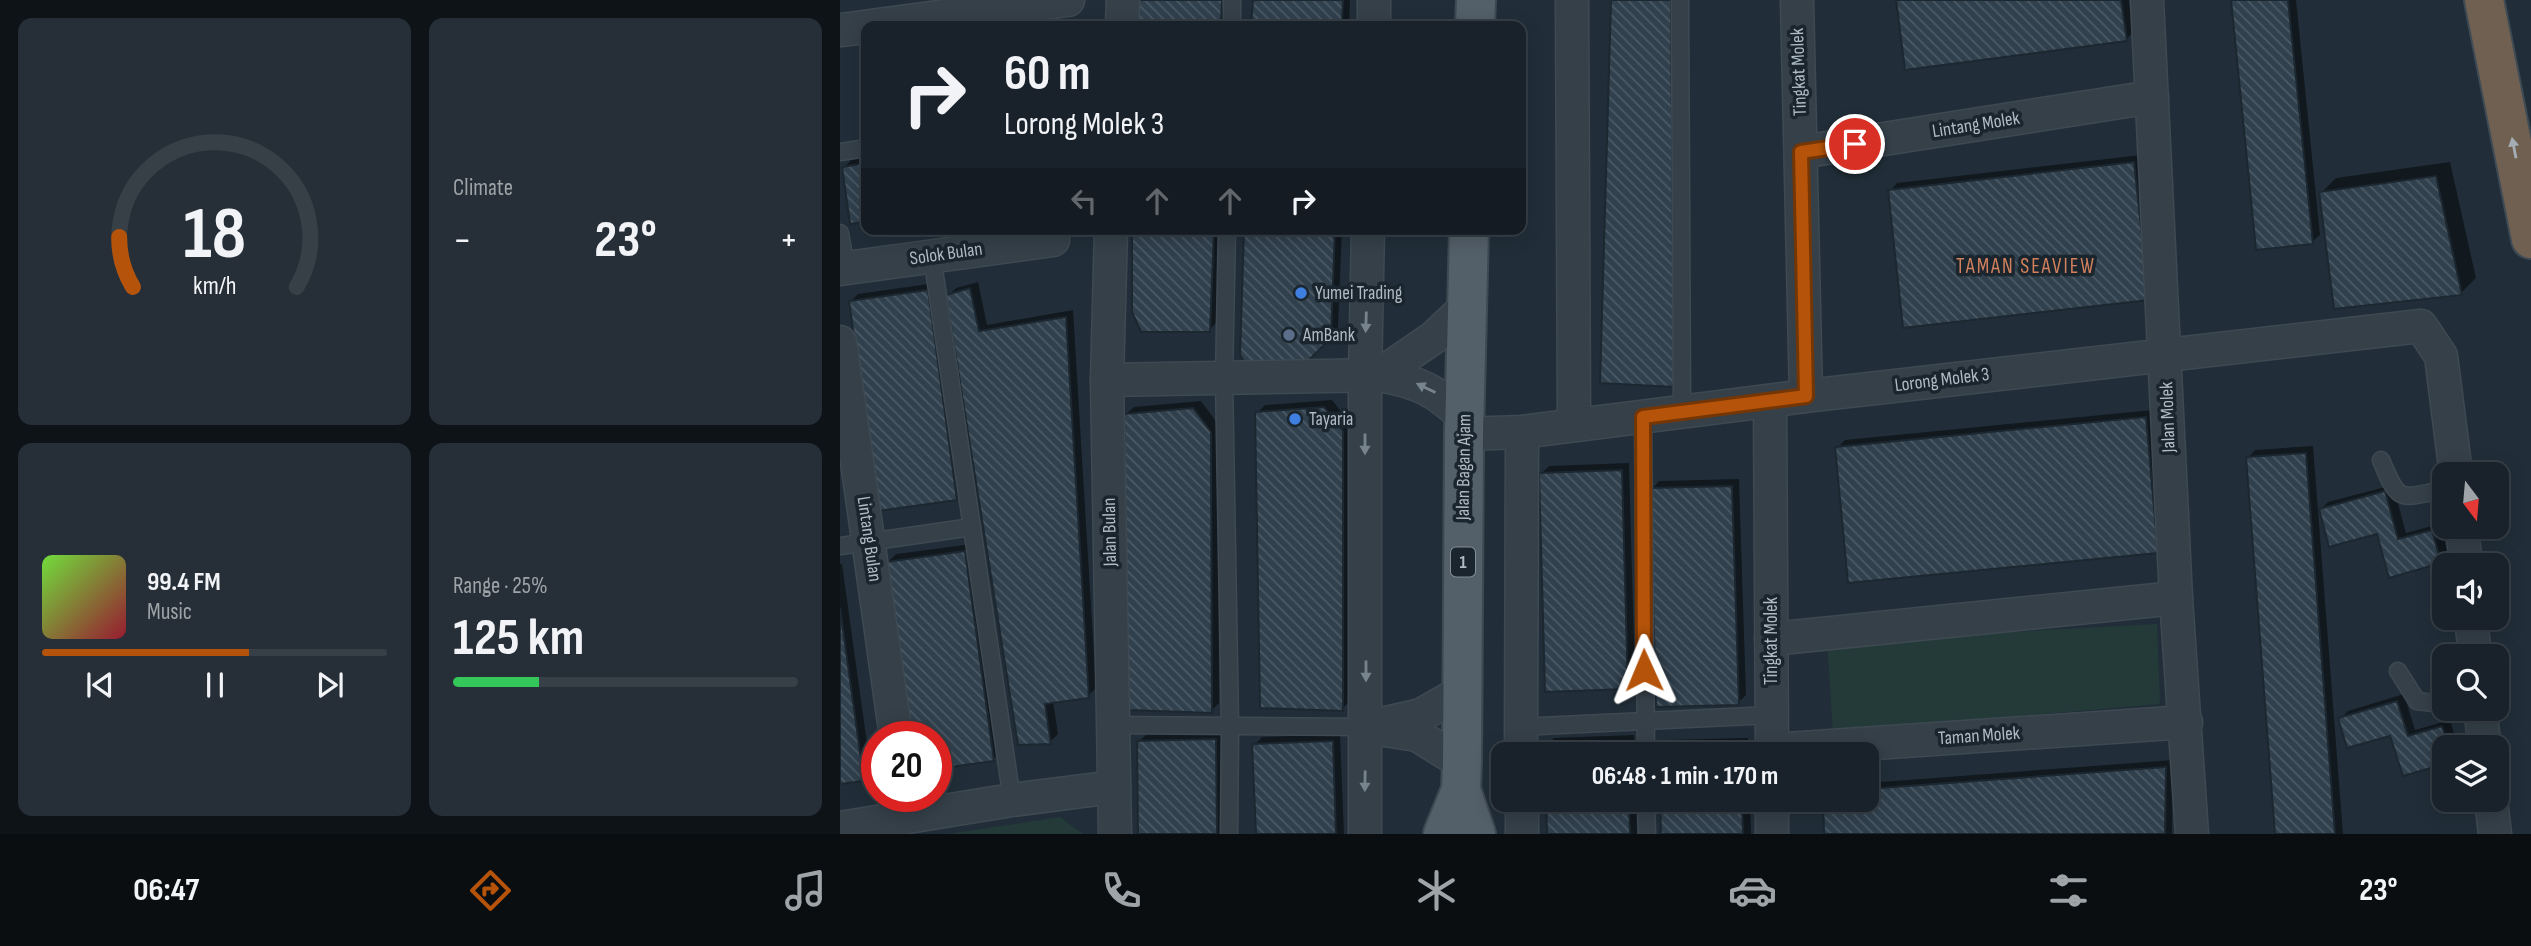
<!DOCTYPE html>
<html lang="en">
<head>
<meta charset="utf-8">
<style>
  body { margin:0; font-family:"Sofia Sans Condensed",sans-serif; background:#262f37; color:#f1f3f6; height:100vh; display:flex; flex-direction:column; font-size:26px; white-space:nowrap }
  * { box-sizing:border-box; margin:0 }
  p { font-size:23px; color:#9fa4a9 }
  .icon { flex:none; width:38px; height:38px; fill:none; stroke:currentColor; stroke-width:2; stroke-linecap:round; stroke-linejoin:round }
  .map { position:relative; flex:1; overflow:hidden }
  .drawer { display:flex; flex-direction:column; gap:18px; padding:18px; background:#0e1318; width:840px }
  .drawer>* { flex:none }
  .banner { position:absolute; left:21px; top:21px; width:665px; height:214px; border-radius:14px; box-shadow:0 4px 18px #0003,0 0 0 2px #373f47; background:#19222b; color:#f1f3f6; overflow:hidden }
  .needle { width:46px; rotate:164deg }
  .controls { position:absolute; left:1592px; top:462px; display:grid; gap:14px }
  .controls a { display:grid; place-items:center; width:77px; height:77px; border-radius:14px; background:#19222b; box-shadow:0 4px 18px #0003,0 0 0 2px #373f47; font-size:35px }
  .speed { position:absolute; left:21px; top:721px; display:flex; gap:14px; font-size:35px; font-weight:700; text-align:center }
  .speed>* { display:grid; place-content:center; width:91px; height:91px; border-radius:50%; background:#19222b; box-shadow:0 4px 18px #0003,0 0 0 2px #373f47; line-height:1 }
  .speed .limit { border:10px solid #d22; background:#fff; color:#111 }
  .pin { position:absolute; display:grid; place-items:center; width:60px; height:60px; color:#fff; margin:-30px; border:4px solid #fff; border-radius:50%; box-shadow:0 2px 7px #0007 }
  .me { position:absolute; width:77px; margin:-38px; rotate:359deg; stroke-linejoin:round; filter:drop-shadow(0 0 5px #0008) }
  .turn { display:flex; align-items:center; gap:24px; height:147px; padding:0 28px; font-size:32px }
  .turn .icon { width:91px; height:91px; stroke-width:2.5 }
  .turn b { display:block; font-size:49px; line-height:60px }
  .lanes { display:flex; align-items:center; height:66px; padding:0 28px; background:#0003; justify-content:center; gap:35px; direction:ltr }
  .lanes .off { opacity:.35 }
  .big { font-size:52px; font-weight:700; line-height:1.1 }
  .drawer .widget { flex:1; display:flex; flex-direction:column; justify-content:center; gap:10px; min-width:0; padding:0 24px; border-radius:14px; background:#262f37 }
  .drawer .dial { align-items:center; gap:0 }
  .dial svg { height:182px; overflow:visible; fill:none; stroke:#373f47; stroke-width:7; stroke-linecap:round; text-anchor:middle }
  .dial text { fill:#f1f3f6; stroke:none }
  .song { display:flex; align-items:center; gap:21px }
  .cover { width:84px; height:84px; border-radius:10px; background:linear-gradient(135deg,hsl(100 70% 55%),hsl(350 70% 35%)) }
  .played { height:7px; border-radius:4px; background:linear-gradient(90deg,#b45309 60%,#373f47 60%) }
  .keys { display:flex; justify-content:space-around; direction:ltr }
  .heat { display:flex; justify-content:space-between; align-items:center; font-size:38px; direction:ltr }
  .charge { height:10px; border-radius:5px; background:linear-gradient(90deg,#34c759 25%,#373f47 0) }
  .drawer .tiles { flex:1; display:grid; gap:18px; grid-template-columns:repeat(2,1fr) }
  .trip { position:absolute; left:651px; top:742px; width:388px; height:70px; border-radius:14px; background:#19222b; box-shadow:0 4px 18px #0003,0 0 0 2px #373f47; font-weight:700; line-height:70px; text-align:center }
  .tabs { display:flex; height:112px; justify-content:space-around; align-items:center; background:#0a0e11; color:#9fa4a9 }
  .tabs .icon { width:49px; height:49px }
  .tabs .on { color:#b45309 }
  .tabs b { font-size:32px; color:#f1f3f6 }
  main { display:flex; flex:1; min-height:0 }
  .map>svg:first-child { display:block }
</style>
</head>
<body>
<main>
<section class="drawer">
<div class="tiles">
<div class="widget dial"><svg viewBox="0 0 100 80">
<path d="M14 69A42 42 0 1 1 86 69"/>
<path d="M14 69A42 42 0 0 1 8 47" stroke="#b45309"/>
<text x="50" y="56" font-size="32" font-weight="700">18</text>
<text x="50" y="72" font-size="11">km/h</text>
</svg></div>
<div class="widget"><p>Climate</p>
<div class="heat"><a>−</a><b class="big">23°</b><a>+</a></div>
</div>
<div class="widget">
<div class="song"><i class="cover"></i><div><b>99.4 FM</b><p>Music</p></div></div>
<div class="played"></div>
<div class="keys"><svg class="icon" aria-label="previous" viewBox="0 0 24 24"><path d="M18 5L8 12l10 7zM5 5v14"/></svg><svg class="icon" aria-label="pause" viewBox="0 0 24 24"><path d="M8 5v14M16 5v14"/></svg><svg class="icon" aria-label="next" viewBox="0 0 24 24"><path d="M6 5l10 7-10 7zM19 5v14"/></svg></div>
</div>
<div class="widget"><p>Range · 25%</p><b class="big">125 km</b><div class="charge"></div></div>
</div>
</section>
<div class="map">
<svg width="1691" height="834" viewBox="0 0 1691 834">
  <defs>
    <pattern id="building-back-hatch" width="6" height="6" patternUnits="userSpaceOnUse" patternTransform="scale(1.75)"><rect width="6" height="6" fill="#30404d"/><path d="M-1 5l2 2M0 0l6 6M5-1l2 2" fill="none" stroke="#4b5a65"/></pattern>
  </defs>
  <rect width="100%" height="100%" fill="#212e39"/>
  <g fill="#233a39">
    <polygon points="1317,624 1320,704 993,732 987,642"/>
    <polygon points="220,817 243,834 108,834"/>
  </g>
  <g fill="#0007">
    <polygon points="297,0 389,0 388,26 294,26"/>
    <polygon points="414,0 510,0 509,26 413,26"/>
    <polygon points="773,0 846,0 848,370 833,385"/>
    <polygon points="1058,0 1289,0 1293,32 1286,40"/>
    <polygon points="1393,0 1456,0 1480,235 1472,242"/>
    <polygon points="1301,155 1316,290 1050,191 1057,183"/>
    <polygon points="26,158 26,220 12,222 4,168 11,160"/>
    <polygon points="1610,162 1636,278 1621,293 1481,193 1496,178"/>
    <polygon points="294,229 380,229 377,322 369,330"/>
    <polygon points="406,229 502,229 498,328 462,365"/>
    <polygon points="138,282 147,325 233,310 256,688 248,696 213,701 218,734 210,742 108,296 116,288"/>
    <polygon points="95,283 124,491 116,499 11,301 18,294"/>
    <polygon points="492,400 510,423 510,701 502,709 417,413 425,405"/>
    <polygon points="361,401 378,424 379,703 371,711 286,414 294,407"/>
    <polygon points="1313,410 1325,544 1318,552 997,448 1005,440"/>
    <polygon points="1473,446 1503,834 1437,834 1408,458 1415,450"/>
    <polygon points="789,463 795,680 787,687 701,474 709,466"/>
    <polygon points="899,479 906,695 898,703 812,489 819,481"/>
    <polygon points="1553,485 1566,533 1600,524 1608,554 1601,562 1538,532 1481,509 1488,502"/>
    <polygon points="132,544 161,752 153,759 96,737 48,562 56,554"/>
    <polygon points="0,564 2,564 31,772 23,779 0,783"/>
    <polygon points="1564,694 1575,730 1610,720 1618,747 1605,747 1500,719 1508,711"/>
    <polygon points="383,732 384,834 300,834 299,741 307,734"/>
    <polygon points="500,734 504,834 417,834 414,745 422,737"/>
    <polygon points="794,735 795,754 707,754 707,746 714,738"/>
    <polygon points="908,738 908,754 820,754 820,748 828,740"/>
    <polygon points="1333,760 1332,834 986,834 985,800 1027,800 1027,783"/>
    <polygon points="708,800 796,800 797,834 709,834"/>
    <polygon points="822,800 910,800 911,834 823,834"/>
  </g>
  <g fill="url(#building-back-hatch)" stroke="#1c2730" stroke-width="2">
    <polygon points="295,0 382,0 381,26 292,26"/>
    <polygon points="413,0 503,0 502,26 411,26"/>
    <polygon points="771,0 831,0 834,387 760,383"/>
    <polygon points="1056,0 1281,0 1287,41 1065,70"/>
    <polygon points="1391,0 1448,0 1473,244 1416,250"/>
    <polygon points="1294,162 1309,300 1063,328 1048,190"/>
    <polygon points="26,163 26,222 10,224 2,167"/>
    <polygon points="1596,176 1622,295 1494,309 1479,192"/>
    <polygon points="292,229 374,229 370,332 301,332 292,312"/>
    <polygon points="404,229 495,229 491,338 463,366 408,368 400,355"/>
    <polygon points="130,288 139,331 226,317 249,698 205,704 211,744 178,745 106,295"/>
    <polygon points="88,290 117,500 38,511 9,301"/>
    <polygon points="484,407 503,431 503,711 420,708 415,412"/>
    <polygon points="353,408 371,432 372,713 288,710 284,414"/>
    <polygon points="1306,417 1318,553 1008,583 995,447"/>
    <polygon points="1466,453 1495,834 1435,834 1406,457"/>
    <polygon points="782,470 788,689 705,692 699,473"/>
    <polygon points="892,486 899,705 816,707 810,488"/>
    <polygon points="1545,491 1558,539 1592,530 1601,563 1549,578 1537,534 1489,547 1479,509"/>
    <polygon points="125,551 154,761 96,769 96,737 70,737 46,562"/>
    <polygon points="0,608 24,781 0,784"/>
    <polygon points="1557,701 1568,736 1602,726 1609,747 1605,747 1605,764 1563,776 1550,736 1507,748 1498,718"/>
    <polygon points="376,739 377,834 298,834 297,741"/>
    <polygon points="493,741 496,834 416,834 412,744"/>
    <polygon points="787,742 787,754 705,754 705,745"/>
    <polygon points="901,745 901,754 819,754 819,747"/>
    <polygon points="1326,767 1325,834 984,834 983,800 1027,800 1027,789"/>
    <polygon points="706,800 789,800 790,834 707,834"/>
    <polygon points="820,800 902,800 903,834 821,834"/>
  </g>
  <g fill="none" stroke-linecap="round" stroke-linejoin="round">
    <defs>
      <g id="lane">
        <polyline points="840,0 842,412"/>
        <polyline points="392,26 392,0"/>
        <polyline points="0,152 26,148"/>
        <polyline points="387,229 384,378 390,726 389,834"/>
        <polyline points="0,233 6,268"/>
        <polyline points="92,256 172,800"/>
        <polyline points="803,417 806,754"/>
        <path d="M1541 460C1560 506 1559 497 1605 490"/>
        <polyline points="0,546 132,527"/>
        <polyline points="1558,671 1577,701 1594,703 1605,701"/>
        <polyline points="273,725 526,727"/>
        <polyline points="681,727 932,715"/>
        <polyline points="806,800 807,834"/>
      </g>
      <g id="street">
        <polyline points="732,0 734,425"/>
        <polyline points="957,0 966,396"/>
        <polyline points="1307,0 1336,598 1352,834"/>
        <polyline points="30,26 228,0"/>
        <polyline points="282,26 283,0"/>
        <polyline points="534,26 534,0"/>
        <polyline points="0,30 26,27"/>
        <polyline points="961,152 1312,97"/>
        <polyline points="271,229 267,380 275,834"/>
        <polyline points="0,269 213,240"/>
        <polyline points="0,342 56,737"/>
        <polyline points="539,375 593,338 626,307"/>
        <path d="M267 380 539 375C579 382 595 390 625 418"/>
        <polyline points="930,401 932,754"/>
        <polyline points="624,434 682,432 966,396 1581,326 1601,356 1616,474"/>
        <polyline points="1622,527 1626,565"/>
        <polyline points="1631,618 1635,656"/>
        <polyline points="931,639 1336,598"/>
        <polyline points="1640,709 1645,747"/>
        <polyline points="541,724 581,715 623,691"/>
        <polyline points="526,727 577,735 622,763"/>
        <polyline points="932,750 1346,722"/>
        <polyline points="681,754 682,432"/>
        <polyline points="682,800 682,834"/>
        <polyline points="1651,800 1655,834"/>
        <polyline points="0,828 172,800 274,787"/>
        <polyline points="525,834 525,376 528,229"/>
        <polyline points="932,834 932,800"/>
      </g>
      <g id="primary">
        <polyline points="635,26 636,0"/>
        <polyline points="621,790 636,834"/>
        <polyline points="603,834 621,790 622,763 624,434 629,229"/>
      </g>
      <polyline id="highway" points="1644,0 1691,239"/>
    </defs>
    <use href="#lane" stroke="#3e4952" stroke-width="19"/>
    <use href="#street" stroke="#3e4952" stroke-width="35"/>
    <use href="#primary" stroke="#3e4952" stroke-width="42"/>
    <use href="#highway" stroke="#3f4b54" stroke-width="42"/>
    <use href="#lane" stroke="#354049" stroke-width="16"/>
    <use href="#street" stroke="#354049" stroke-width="32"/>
    <use href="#primary" stroke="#535f69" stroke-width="38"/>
    <use href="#highway" stroke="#6f6052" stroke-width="38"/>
  </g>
  <defs><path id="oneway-solid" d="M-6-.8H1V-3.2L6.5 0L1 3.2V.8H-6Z" transform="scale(1.75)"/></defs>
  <use fill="#a5adb4" href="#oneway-solid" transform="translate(1674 148) rotate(-101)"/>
  <g fill="#78848d">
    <use href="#oneway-solid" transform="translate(526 322) rotate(92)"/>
    <use href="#oneway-solid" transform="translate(586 388) rotate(-154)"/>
    <use href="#oneway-solid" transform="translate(525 444) rotate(90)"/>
    <use href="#oneway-solid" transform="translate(526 671) rotate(90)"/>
    <use href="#oneway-solid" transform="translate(525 781) rotate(91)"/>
  </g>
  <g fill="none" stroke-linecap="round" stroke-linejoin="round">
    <defs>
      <polyline id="route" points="804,670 803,417 966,396 961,152 1015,144"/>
    </defs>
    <use href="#route" stroke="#753606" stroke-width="18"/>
    <use href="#route" stroke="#b45309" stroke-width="12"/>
  </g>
  <g fill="#3f7fe0" stroke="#1a252e" stroke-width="2.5">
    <circle cx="461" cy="293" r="7"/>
    <circle cx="455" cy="419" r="7"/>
  </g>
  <circle fill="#5c6f8a" stroke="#1a252e" stroke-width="2.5" cx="449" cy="335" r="7"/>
  <g text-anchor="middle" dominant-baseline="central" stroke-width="7" stroke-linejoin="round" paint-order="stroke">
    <rect fill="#1a252e" stroke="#828e98" stroke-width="2" x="611" y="547.5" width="24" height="29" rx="5"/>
    <g font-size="18" font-weight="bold" fill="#afbbc5">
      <text x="623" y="562">1</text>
    </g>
    <g font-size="19" fill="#afbbc5" stroke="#1a252e">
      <text transform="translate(959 72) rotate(-92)">Tingkat Molek</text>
      <text transform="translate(1136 125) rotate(-9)">Lintang Molek</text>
      <text transform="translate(106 254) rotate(-8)">Solok Bulan</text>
      <text transform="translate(1102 380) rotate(-7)">Lorong Molek 3</text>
      <text transform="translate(1328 417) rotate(-92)">Jalan Molek</text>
      <text transform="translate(624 467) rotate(-89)">Jalan Bagan Ajam</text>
      <text transform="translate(270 532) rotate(-91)">Jalan Bulan</text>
      <text transform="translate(29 539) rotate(82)">Lintang Bulan</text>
      <text transform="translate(931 641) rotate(-90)">Tingkat Molek</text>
      <text transform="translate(1139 736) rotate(-4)">Taman Molek</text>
    </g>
    <g font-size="19" fill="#afbbc5" stroke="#1a252e" text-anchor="start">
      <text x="475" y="293">Yumei Trading</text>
      <text x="463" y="335">AmBank</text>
      <text x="469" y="419">Tayaria</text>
    </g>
    <g font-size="21" letter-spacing="2" fill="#d2815d" stroke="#1a252e">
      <text x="1186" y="266">TAMAN SEAVIEW</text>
    </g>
  </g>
</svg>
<div class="controls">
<a><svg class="needle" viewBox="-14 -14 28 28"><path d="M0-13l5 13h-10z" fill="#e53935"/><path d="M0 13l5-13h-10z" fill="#9fa4a9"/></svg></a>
<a><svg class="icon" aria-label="sound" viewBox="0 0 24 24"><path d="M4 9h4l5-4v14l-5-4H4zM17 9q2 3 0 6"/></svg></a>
<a><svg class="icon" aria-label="search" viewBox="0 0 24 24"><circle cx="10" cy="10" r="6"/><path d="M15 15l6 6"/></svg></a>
<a><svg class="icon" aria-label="layers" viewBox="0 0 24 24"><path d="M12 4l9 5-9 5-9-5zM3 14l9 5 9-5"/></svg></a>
</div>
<div class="speed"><div class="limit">20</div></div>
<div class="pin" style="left:1015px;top:144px;background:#d93025"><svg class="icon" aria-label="arrive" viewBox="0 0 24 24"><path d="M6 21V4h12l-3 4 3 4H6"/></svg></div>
<svg class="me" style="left:804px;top:670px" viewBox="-20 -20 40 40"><path d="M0-17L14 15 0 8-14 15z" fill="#b45309" stroke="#fff" stroke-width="4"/></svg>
<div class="trip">06:48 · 1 min · 170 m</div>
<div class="banner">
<div class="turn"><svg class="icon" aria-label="right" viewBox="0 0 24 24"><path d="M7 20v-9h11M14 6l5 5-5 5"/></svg><div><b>60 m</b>Lorong Molek 3</div></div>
<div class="lanes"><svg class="icon off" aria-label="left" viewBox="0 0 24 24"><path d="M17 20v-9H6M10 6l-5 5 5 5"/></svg><svg class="icon off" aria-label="ahead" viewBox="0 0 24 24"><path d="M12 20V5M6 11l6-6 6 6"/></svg><svg class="icon off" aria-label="ahead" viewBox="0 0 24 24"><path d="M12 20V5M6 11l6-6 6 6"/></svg><svg class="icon" aria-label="right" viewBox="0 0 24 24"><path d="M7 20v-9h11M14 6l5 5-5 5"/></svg></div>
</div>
</div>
</main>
<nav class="tabs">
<b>06:47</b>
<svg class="icon on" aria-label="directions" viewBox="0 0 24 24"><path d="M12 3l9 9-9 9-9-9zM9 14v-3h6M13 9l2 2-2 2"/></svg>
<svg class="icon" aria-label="music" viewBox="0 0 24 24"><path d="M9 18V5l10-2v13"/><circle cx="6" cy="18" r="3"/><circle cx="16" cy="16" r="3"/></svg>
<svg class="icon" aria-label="phone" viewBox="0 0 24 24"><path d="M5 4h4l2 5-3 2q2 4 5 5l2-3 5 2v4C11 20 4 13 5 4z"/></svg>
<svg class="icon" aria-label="climate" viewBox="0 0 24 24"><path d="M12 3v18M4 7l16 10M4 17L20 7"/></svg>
<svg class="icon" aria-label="car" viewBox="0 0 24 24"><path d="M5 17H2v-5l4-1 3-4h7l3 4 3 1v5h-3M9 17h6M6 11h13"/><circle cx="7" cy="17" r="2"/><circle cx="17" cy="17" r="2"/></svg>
<svg class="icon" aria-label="filters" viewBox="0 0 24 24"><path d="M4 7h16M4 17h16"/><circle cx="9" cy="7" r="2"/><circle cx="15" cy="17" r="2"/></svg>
<b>23°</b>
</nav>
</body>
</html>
